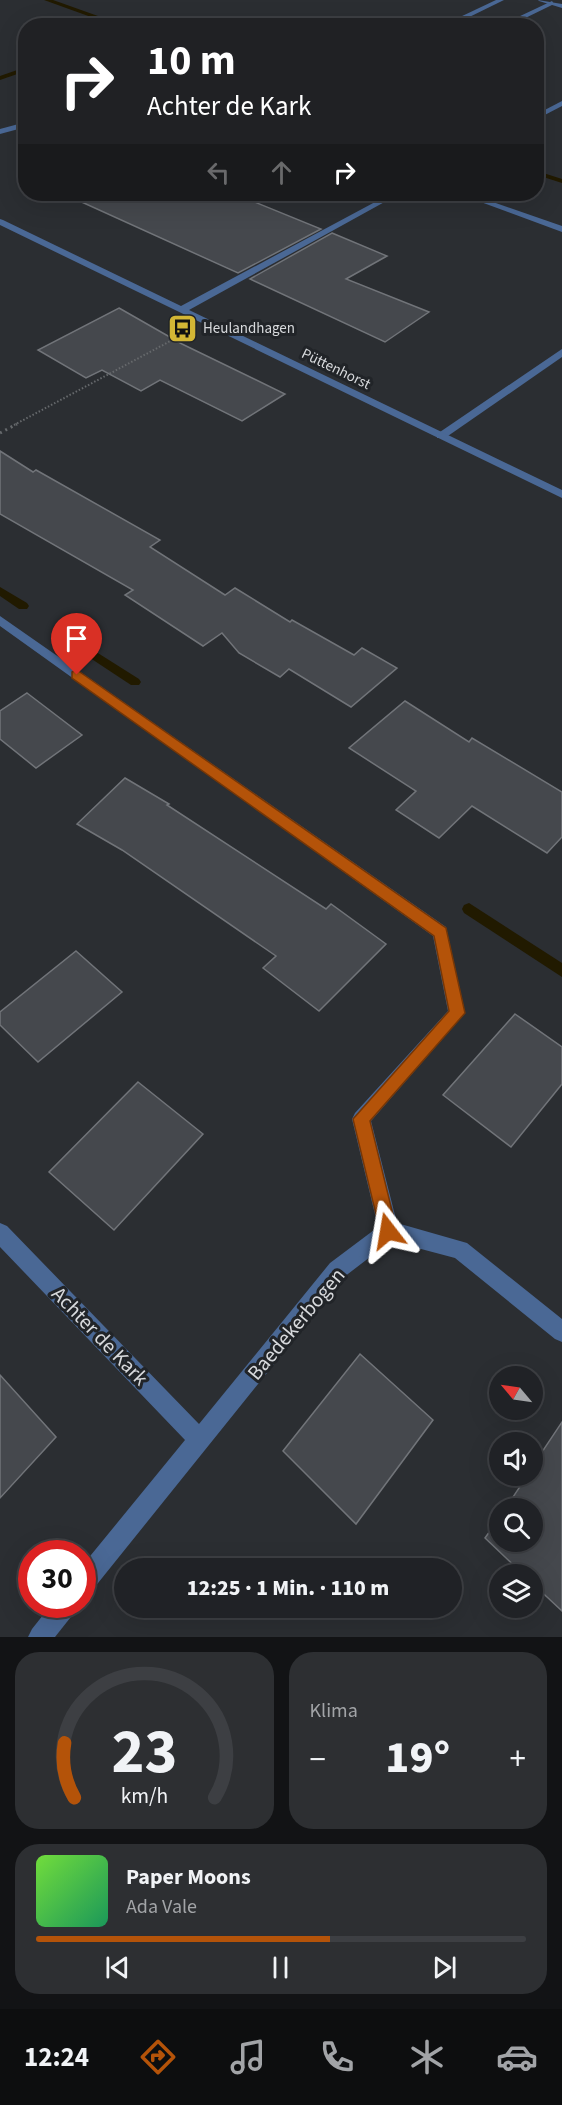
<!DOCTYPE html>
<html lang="de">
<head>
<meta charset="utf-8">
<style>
  body { margin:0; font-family:"Source Sans 3",sans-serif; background:#2d2f32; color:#f1f3f6; height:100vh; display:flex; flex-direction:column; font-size:22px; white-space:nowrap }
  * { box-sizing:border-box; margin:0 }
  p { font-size:20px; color:#a2a4a7 }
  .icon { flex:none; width:33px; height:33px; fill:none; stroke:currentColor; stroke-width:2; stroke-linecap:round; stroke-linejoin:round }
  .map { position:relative; height:1637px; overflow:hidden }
  .details { display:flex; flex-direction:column; gap:15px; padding:15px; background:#121315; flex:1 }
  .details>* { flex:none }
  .banner { position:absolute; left:18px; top:18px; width:526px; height:183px; border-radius:24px; box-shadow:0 6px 24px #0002,0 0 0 2px #3d3f43; background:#202124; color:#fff; overflow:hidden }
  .needle { width:39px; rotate:299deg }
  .fabs { position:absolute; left:489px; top:1366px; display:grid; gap:12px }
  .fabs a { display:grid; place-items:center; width:54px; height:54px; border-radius:50%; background:#202226; box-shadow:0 6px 24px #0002,0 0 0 2px #3d3f43; font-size:30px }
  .speed { position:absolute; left:18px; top:1540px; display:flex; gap:12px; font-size:30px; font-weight:700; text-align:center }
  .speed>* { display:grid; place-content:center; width:78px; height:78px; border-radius:50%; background:#202226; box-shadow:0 6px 24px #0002,0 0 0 2px #3d3f43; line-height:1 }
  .speed .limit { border:9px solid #d22; background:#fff; color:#111 }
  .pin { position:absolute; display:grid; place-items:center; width:51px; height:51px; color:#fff; margin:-62px -26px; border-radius:50% 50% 50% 0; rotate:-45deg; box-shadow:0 0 6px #0007 }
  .pin .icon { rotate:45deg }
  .me { position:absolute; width:66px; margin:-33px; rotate:346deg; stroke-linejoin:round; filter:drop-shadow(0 0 4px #0008) }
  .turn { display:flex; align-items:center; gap:21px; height:126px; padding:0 30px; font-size:27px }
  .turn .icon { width:78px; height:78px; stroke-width:2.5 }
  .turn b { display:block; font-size:42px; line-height:51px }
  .lanes { display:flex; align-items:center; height:57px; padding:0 30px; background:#0003; justify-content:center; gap:30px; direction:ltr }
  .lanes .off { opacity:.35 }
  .big { font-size:45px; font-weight:800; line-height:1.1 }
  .details .widget { flex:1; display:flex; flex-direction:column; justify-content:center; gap:9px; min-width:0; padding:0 21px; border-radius:24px; background:#2d2f32 }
  .details .dial { align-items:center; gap:0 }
  .dial svg { height:156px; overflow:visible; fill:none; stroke:#3d3f43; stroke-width:7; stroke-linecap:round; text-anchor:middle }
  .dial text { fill:#f1f3f6; stroke:none }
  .song { display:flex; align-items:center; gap:18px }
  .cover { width:72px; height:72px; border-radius:9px; background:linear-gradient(135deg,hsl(100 70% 55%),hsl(150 70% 35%)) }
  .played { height:6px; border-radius:3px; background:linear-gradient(90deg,#b45309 60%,#3d3f43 60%) }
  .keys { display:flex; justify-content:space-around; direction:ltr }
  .heat { display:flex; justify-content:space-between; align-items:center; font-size:33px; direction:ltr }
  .details .tiles { flex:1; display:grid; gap:15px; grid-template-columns:1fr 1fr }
  .widget:last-child { grid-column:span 2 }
  .trip { position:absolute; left:114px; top:1558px; width:348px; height:60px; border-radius:30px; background:#202226; box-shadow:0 6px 24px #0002,0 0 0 2px #3d3f43; font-weight:800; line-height:60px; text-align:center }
  .dock { display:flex; height:96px; justify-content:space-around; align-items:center; background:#0d0e0f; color:#a2a4a7 }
  .dock .icon { width:42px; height:42px }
  .dock .on { color:#b45309 }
  .dock b { font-size:27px; color:#f1f3f6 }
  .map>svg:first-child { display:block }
</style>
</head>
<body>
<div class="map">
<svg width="562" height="1637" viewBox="0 0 562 1637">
  <rect width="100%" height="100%" fill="#2b2e32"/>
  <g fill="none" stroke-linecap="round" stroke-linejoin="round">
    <g fill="#211a00" fill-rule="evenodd">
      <polygon points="44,0 53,0 126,26 116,26"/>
      <polygon points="26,67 26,71 0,80 0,76"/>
      <polygon points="537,171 562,179 562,183 537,175"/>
      <polygon points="0,587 27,603 29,606 27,609 19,609 0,596"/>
      <polygon points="82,643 139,679 141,682 139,685 131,685 78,650 76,647 78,644"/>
      <polygon points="469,903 562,963 562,977 464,913 462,909 464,905"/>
    </g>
  </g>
  <g fill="#45484d" stroke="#717479" stroke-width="1.5">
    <polygon points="64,194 235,194 321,229 238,273"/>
    <polygon points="332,233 387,256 346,279 429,312 385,342 250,279"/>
    <polygon points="119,308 182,344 285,394 242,421 160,380 141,391 102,370 86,378 38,350"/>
    <polygon points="0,451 33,472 36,470 160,540 150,547 225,595 235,588 290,622 292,620 354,655 362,648 397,668 351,707 289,669 280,677 239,653 222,633 203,646 125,595 133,590 0,514"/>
    <polygon points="27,693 82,735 36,768 0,739 0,711"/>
    <polygon points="405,701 469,742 472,738 562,792 562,837 547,853 472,806 439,838 396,810 416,791 349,748"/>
    <polygon points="125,778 169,804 167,805 326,909 331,904 386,944 319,1011 263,968 276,956 122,850 77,824"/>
    <polygon points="76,951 122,992 38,1062 0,1025 0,1012"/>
    <polygon points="515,1014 562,1047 562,1084 511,1147 443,1095"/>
    <polygon points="138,1082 203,1134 114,1230 49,1172"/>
    <polygon points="360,1354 433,1420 356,1524 283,1451"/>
    <polygon points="0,1375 56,1437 0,1498"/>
    <polygon points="562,1422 562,1611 532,1583 532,1575 524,1575 485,1538 500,1517 500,1542 532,1542 532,1509 505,1509 527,1476 532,1476 532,1467"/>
  </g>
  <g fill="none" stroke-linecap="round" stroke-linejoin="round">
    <polyline stroke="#66696c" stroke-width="2" stroke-dasharray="1.5 2" stroke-linecap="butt" points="14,425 176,338"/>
    <polyline stroke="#66696c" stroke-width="3" stroke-dasharray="2 4" stroke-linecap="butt" points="0,433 17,424"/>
    <g fill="#4a6895" fill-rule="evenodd">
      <polygon points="496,0 504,0 451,26 441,26"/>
      <polygon points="552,1 554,4 509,26 499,26"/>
      <polygon points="26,122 26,127 0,134 0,129"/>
      <polygon points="459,194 470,194 562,226 562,232"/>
      <polygon points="562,349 562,357 445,438 437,438 437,434"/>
    </g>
    <g fill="#4a6895" fill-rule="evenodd">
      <polygon points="538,0 562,4 562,8 539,1"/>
      <polygon points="562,101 562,106 537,119 537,114"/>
      <polygon points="390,194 399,194 189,310 562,490 562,498 0,225 0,219 3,220 181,306"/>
      <polygon points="0,616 446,927 465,1013 371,1121 397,1223 467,1243 562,1319 562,1342 555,1339 455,1258 391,1241 344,1277 90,1593 82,1596 82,1566 185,1440 0,1247 0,1223 7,1226 199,1424 330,1263 378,1227 352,1119 355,1113 448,1011 433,936 0,626"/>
      <polygon points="51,1605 78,1605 74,1613 55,1637 28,1637 32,1629"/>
    </g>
  </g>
  <polygon fill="#b45309" stroke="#753606" stroke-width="1.5" points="77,670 446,928 465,1013 370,1121 397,1231 395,1237 388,1240 382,1237 380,1231 353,1119 449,1011 434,936 72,678 72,672"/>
  <defs>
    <symbol id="bus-square" viewBox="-11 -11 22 22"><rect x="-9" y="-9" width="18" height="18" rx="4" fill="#d3b635" stroke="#212428"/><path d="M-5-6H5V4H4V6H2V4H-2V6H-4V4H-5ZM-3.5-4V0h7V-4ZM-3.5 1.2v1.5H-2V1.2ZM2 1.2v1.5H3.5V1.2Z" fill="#111"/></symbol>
  </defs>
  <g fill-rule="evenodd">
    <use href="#bus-square" x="166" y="312" width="33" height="33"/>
  </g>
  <g text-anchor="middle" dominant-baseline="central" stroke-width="6" stroke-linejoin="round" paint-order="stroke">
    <g font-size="15" fill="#d7d9dc" stroke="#212428" text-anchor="start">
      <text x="203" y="328">Heulandhagen</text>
    </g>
    <g font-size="15" fill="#d7d9dc" stroke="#212428">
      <text transform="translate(336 369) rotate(26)">Püttenhorst</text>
    </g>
    <g font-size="21" fill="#d7d9dc" stroke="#212428">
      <text transform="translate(296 1324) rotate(-50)">Baedekerbogen</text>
      <text transform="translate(100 1336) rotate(46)">Achter de Kark</text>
    </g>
  </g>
</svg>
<div class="fabs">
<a><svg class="needle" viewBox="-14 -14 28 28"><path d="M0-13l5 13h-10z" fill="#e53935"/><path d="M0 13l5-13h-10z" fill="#a2a4a7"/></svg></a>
<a><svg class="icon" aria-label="sound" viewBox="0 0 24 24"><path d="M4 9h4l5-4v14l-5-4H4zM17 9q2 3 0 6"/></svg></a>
<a><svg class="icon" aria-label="search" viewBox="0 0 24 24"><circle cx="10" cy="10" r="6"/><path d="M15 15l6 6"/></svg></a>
<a><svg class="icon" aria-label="layers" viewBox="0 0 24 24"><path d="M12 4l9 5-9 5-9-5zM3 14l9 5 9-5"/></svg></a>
</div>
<div class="speed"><div class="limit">30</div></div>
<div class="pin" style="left:77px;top:675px;background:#d93025"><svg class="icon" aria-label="arrive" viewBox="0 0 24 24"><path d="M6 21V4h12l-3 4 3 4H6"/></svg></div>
<svg class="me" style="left:388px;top:1231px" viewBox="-20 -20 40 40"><path d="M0-17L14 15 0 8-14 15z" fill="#b45309" stroke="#fff" stroke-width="4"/></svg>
<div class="trip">12:25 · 1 Min. · 110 m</div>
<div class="banner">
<div class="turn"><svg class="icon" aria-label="right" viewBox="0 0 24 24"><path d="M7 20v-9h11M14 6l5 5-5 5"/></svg><div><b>10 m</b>Achter de Kark</div></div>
<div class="lanes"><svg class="icon off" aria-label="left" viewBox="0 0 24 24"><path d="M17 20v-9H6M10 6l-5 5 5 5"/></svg><svg class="icon off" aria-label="ahead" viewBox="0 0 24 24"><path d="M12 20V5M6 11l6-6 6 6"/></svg><svg class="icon" aria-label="right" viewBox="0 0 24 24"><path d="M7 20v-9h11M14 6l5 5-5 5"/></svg></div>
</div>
</div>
<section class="details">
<div class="tiles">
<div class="widget dial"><svg viewBox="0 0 100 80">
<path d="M14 69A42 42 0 1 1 86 69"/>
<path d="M14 69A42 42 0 0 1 9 41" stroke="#b45309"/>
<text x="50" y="56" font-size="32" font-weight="700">23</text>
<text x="50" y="72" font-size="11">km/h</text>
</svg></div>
<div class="widget"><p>Klima</p>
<div class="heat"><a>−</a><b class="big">19°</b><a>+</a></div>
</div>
<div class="widget">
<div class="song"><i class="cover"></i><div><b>Paper Moons</b><p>Ada Vale</p></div></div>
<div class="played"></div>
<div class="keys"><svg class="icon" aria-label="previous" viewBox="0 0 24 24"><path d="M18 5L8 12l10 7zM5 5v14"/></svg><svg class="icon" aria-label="pause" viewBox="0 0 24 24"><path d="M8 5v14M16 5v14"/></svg><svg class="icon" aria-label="next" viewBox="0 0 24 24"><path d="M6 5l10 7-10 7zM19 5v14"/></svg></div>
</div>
</div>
</section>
<nav class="dock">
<b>12:24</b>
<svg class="icon on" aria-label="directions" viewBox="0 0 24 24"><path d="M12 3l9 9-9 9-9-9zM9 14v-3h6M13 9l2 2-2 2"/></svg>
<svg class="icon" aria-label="music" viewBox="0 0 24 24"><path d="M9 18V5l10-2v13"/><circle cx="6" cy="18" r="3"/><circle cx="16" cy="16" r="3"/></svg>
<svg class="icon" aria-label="phone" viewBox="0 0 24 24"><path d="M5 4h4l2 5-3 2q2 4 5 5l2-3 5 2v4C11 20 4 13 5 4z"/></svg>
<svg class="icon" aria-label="climate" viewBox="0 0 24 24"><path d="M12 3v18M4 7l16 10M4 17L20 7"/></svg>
<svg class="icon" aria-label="car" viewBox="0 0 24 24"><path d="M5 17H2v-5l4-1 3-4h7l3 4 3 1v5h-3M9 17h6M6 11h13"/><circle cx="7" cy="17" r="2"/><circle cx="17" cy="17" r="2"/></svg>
</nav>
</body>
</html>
